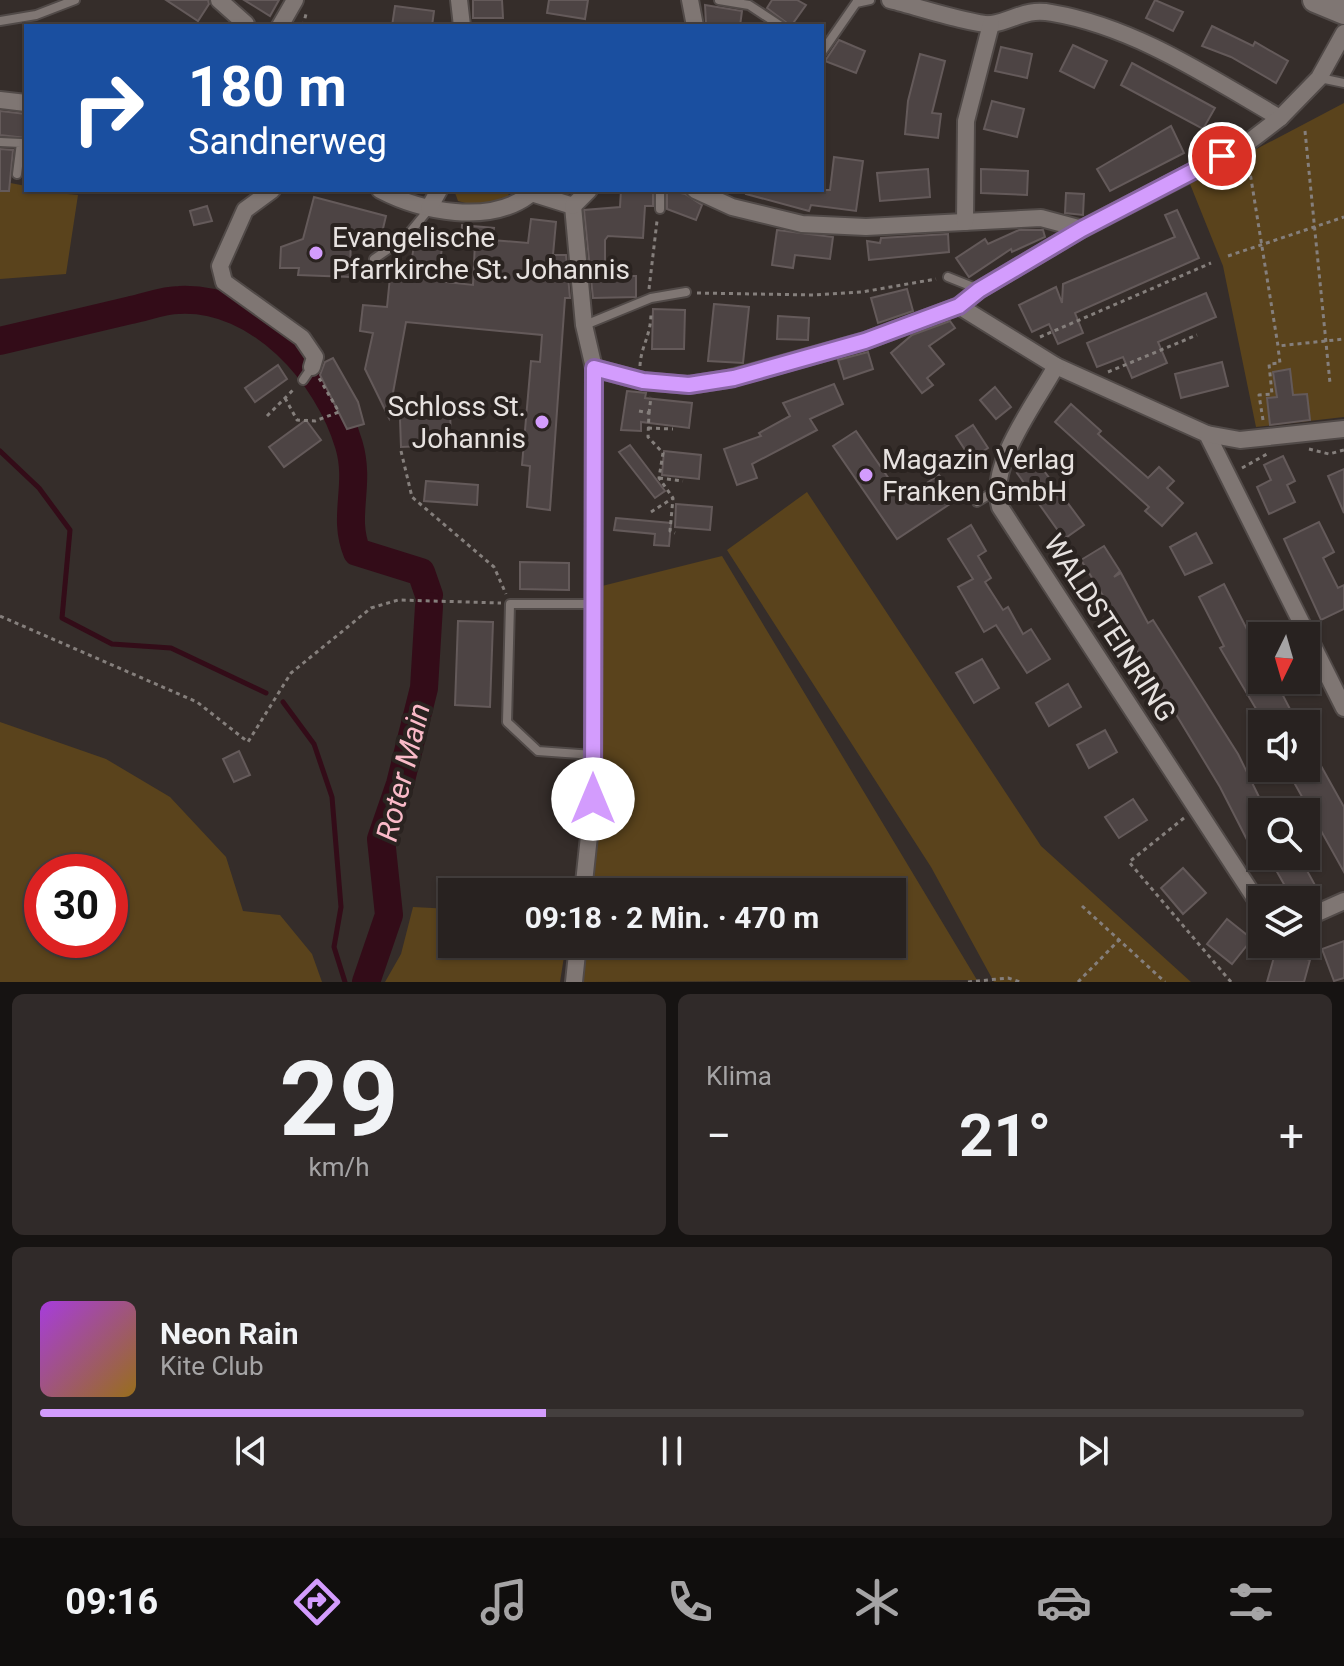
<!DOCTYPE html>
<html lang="de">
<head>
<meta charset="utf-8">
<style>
  body { margin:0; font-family:Roboto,sans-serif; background:#302a29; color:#f1f3f6; height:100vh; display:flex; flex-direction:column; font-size:30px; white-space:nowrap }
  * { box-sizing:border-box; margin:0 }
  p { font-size:26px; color:#a5a4a5 }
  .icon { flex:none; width:44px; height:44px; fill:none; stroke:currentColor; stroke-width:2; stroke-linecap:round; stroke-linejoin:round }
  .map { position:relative; height:982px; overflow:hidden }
  .sheet { display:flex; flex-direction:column; gap:12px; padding:12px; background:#161312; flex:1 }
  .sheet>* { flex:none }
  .hud { position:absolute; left:24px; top:24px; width:800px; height:168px; border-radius:0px; box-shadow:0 2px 6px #0004,0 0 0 2px #443f3e; background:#1a4fa0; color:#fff; overflow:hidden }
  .needle { width:52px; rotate:185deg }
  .controls { position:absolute; left:1248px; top:622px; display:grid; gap:16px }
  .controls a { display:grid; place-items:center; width:72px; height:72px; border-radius:0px; background:#282220; box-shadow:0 2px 6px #0004,0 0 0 2px #443f3e; font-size:40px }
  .speed { position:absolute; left:24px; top:854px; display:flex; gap:16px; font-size:40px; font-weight:700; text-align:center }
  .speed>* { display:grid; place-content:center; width:104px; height:104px; border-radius:50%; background:#282220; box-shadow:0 2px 6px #0004,0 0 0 2px #443f3e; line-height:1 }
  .speed .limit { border:12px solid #d22; background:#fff; color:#111 }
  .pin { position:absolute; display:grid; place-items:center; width:68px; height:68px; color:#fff; margin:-34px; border:4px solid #fff; border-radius:50%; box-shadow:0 2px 8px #0007 }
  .me { position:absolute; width:88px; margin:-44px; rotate:0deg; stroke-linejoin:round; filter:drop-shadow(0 0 6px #0008) }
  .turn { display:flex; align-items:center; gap:28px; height:168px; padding:0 32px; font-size:36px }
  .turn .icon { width:104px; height:104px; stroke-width:2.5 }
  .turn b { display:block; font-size:56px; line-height:68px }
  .big { font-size:60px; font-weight:700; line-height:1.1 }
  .sheet .tile { flex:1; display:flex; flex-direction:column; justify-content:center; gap:12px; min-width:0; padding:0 28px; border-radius:12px; background:#302a29 }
  .sheet .dial { align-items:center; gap:0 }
  .dial b { font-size:104px; line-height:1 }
  .song { display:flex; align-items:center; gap:24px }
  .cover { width:96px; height:96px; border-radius:12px; background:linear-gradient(135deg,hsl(280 70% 55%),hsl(40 70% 35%)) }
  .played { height:8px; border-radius:4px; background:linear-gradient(90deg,#d39cfd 40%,#443f3e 40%) }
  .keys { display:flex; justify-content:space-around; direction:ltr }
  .heat { display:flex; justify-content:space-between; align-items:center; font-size:44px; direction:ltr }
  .sheet .tiles { flex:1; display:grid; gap:12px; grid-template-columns:1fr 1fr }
  .tile:last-child { grid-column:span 2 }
  .trip { position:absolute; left:438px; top:878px; width:468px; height:80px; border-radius:0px; background:#282220; box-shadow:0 2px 6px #0004,0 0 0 2px #443f3e; font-weight:700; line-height:80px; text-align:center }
  .dock { display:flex; height:128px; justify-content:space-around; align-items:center; background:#100e0d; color:#a5a4a5 }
  .dock .icon { width:56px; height:56px }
  .dock .current { color:#d39cfd }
  .dock b { font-size:36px; color:#f1f3f6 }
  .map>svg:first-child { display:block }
</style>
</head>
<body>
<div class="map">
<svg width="1344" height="982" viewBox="0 0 1344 982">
  <rect width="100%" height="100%" fill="#352d2a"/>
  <g fill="#5a431c" fill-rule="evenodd">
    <polygon points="1344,103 1344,417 1256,427 1223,266 1190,184"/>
    <polygon points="0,181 26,186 26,190 78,195 66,274 0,279"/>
    <polygon points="454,190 509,190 508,202 477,206 458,201"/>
    <polygon points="807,492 1041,846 1191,982 994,982 931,867 727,550"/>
    <polygon points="722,556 977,980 581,982 585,944 892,944 892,892 590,892 600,795 602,586"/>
    <path d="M0 722 106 759 170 797 226 857 243 911 280 915 312 954 322 982H0ZM42 872H110V940H42Z"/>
    <polygon points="413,907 452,909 452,944 566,944 560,982 385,982 401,954"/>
  </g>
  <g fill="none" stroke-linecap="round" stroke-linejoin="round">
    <g stroke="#330c18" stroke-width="5">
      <polyline points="0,451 39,488 70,530 62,618 112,644 171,648 266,693"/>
      <polyline points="283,702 314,744 332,797 341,907 334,947 345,982"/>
    </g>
    <g stroke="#330c18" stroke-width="28">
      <path d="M0 341C44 331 87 320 131 310 146 307 164 300 179 300 259 296 328 374 349 445 361 486 342 516 357 552L421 572 429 595"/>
      <polyline points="366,982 389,915 381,839 400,784 424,688 429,606"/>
    </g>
  </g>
  <g fill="#4d4444" stroke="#645a5a" stroke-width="2">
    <polygon points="166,0 208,0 209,4 198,21"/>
    <polygon points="244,0 279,0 270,16"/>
    <polygon points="473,0 502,0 503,18 473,18"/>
    <polygon points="549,0 588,0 585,19 547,13"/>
    <polygon points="772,0 797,0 806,5 791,26 767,8"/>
    <polygon points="1155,0 1183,12 1173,31 1146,18"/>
    <polygon points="705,5 742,11 740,26 706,24"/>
    <polygon points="395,6 434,11 432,26 392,26"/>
    <polygon points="1212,26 1253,46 1255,42 1288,61 1276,83 1231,57 1202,46"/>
    <polygon points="839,40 865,51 856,73 825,61"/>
    <polygon points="1073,45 1107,61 1094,88 1060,71"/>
    <polygon points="1001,47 1032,54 1027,78 995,71"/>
    <polygon points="920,54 945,61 932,113 941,114 938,138 905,134 908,101"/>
    <polygon points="1132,63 1215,108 1203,129 1121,85"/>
    <polygon points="992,101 1024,109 1017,137 984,129"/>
    <polygon points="0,111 26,114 26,138 0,135"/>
    <polygon points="1171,126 1184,153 1110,191 1097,169"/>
    <polygon points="0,149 13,150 9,191 0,191"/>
    <polygon points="834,157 863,161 856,211 811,205 809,211 746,194 747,190 830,190"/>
    <polygon points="928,169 930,197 880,201 877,173"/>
    <polygon points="981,169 1028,171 1027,195 981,193"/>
    <polygon points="621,190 653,190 653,206 645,206 643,238 608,236 605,240 605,276 636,276 636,297 593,298 584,210 620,207"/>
    <polygon points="667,190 685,194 702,205 696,220 667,209"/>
    <polygon points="1066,193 1084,194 1083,215 1065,213"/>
    <polygon points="314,197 386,216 380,241 351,233 350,277 298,275 299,268 280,268 281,247 303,239"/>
    <polygon points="207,206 212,221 194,225 190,211"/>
    <polygon points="1177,210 1199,258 1075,313 1083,333 1058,344 1049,324 1032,332 1019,305 1056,287 1062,303 1063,284 1175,237 1165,215"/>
    <polygon points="531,219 556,222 553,255 566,255 570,298 565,298 550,510 527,507 530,466 522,465 531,361 540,362 542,335 406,322 390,409 450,407 451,445 401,447 400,419 390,412 389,418 365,369 373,333 360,331 363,305 387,307 390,277 409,278 414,245 442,247 438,281 473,285 475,242 461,241 462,225 494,228 492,240 528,243"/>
    <polygon points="777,230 833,237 830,259 795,255 793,268 772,265"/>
    <polygon points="1019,230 1043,230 1045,237 1012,252 1011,249 969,277 956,258 985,239 988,244"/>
    <polygon points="948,234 949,252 869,260 867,241 880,243 881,238"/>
    <polygon points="907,289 913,311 878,323 871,298"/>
    <polygon points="1206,293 1216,317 1158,342 1167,363 1132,378 1123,357 1097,367 1087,343"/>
    <polygon points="714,304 749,307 743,363 708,361"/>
    <polygon points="653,309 685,310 684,349 652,349"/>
    <polygon points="778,316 809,318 808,340 777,339"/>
    <polygon points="950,321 955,328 929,346 944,364 927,378 933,385 922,393 891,353 912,335"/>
    <polygon points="868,352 873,369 844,379 838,360"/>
    <polygon points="333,358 358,402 364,424 347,429 320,375 325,362"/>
    <polygon points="1222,362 1228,386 1181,398 1175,374"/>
    <polygon points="278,365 287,379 255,402 245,388"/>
    <polygon points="1290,369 1293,395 1307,394 1310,420 1270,425 1267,398 1277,397 1273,372"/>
    <polygon points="834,384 843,404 810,419 817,430 752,464 757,478 737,485 724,449 761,436 759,433 790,416 783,403"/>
    <polygon points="995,387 1011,407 996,419 980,400"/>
    <polygon points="627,391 646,393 645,398 692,403 689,428 641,422 641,431 621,430"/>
    <polygon points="1071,404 1101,431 1098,434 1148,478 1159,467 1174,481 1167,488 1183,503 1162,526 1145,511 1149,507 1055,422"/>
    <polygon points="306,420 321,440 284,467 269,447"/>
    <polygon points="973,425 988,448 971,459 956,436"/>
    <polygon points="856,431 903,499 939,475 956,500 897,539 833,446"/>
    <polygon points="630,445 665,491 655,498 619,452"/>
    <polygon points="664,451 701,455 699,479 662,475"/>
    <polygon points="1283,456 1295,481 1287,485 1295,502 1269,514 1257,487 1271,480 1264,465"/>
    <polygon points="1036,460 1084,525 1064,539 1017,473"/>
    <polygon points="1344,469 1344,513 1328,476"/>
    <polygon points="426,481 478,485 477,505 424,501"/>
    <polygon points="676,504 712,507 710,530 675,527"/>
    <polygon points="616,518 671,523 669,546 654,545 655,534 614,530"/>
    <polygon points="1319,522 1334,552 1323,558 1338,588 1344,585 1344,609 1321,620 1284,539"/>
    <polygon points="971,525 986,551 978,556 991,578 985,582 1003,610 1008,607 1023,634 1031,629 1050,659 1027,673 996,625 984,632 958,587 973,579 948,539"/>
    <polygon points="1196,533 1212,563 1185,575 1170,547"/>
    <polygon points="1104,546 1120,571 1114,577 1121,573 1148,623 1153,620 1238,754 1262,803 1262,869 1220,787 1157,683 1153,686 1135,656 1139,654 1081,560"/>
    <polygon points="520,562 569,563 569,590 520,589"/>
    <polygon points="1224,584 1262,659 1262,680 1275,680 1291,711 1265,724 1220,648 1224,646 1199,597"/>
    <polygon points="458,621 493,622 490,707 455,705"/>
    <polygon points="982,659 999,688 974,703 956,673"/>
    <polygon points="1068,684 1081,707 1049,726 1036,703"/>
    <polygon points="1105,730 1117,752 1089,768 1077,745"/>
    <polygon points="1306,739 1344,807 1344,872 1286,768 1306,768"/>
    <polygon points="239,751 250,775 234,782 223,759"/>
    <polygon points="1133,799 1147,820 1119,838 1105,817"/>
    <polygon points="1268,856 1299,856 1316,887 1291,900 1296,885 1289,893"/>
    <polygon points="1183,868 1206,893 1183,914 1161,888"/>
    <polygon points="1227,919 1252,939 1232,964 1207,944"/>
    <polygon points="1344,941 1344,978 1334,981 1322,949"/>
    <polygon points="1276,950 1310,960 1304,982 1267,982"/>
  </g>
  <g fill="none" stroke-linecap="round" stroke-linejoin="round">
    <defs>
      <g id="lane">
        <polyline points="719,0 749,5 781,26"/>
        <polyline points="0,21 36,15 75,0"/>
        <polyline points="822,52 856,3 870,0"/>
        <polyline points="1320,78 1344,83"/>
        <polyline points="0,142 21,143 17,174"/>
        <polyline points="660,209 660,190"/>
        <polyline points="374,259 406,237 429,209"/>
        <polyline points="948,277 978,289"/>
        <polyline points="585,325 651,298 686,292"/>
        <polyline points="303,380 312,367"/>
        <polyline points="977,502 995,491"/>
        <polyline points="592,604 510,604 507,722 538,751 593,755"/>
      </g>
      <g id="street">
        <polyline points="219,0 246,24"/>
        <polyline points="459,0 462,26"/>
        <polyline points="690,0 695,26"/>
        <path d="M890 0C911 5 976 26 992 24 1015 20 1025 8 1052 13 1135 27 1209 77 1280 118"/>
        <polyline points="280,26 295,0"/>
        <polyline points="0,100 26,103"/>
        <polyline points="272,190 245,210 220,266 224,282 302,338 315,357 312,367"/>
        <path d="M380 190C422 212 489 225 529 195"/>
        <polyline points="522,190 573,206"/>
        <polyline points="695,190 732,207 802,224 866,227 1041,218 1082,229"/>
        <polyline points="573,206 584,325 594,368 593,799 583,892"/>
        <polyline points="573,206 589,190"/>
        <polyline points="429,208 439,190"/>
        <polyline points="965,222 966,121 991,24"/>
        <polyline points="959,306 1056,366 1207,434 1344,708"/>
        <path d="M1056 366C1036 403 987 465 1000 507L1262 909"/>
        <polyline points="594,368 643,381 689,385 728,379 865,341 959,306 979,290 1082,229 1246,144 1280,118 1319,78 1344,33"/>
        <polyline points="1207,434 1240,440 1344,429"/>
        <polyline points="1306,918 1344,901"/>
        <polyline points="574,982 578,944"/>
      </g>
      <polyline id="secondary" points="1315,0 1344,12"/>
    </defs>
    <use href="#lane" stroke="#514a48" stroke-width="12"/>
    <use href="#street" stroke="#514a48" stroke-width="20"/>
    <use href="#secondary" stroke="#514a48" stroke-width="28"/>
    <g stroke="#857f7c" stroke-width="3" stroke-dasharray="4 4" stroke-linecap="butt">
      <polyline points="303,26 306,14"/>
      <polyline points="1305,131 1330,383"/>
      <polyline points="1248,160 1278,346 1344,339"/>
      <polyline points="1228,256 1344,217"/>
      <polyline points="350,259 362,259"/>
      <polyline points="649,289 657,221"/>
      <polyline points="697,293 814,295 862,292 936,279"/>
      <polyline points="1040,337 1211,263"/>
      <path d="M640 366C641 345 651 337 651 312"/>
      <polyline points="1108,372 1197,335"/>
      <polyline points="285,398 297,420 315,421 339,412 319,378"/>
      <polyline points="639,411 649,413 648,437 663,453 659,478 673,498 670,531 675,533"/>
      <polyline points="649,413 651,397"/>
      <polyline points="267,416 295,388"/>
      <polyline points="1263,420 1259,395 1272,394 1269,364 1280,363 1278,347"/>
      <polyline points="648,428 673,429"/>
      <polyline points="1309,449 1329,454 1344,450"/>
      <polyline points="401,451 412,497 494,567 506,594"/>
      <polyline points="1242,468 1267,454"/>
      <polyline points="659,478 683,481"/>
      <polyline points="651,512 673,498"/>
      <polyline points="0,616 197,702 248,742 291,673 371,608 398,600 501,603"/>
      <polyline points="1184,818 1129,862 1231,982"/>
      <polyline points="1082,906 1165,982"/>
      <polyline points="968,982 1008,978 1020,982"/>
      <polyline points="1078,982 1120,939"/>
    </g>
    <use href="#lane" stroke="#7f7673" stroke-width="8"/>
    <use href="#street" stroke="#7f7673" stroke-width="16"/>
    <use href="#secondary" stroke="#7f7673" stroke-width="24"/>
  </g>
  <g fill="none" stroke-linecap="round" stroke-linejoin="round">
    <defs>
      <polyline id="route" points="593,799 594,368 643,381 689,385 734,378 865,341 959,306 979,290 1082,229 1222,156"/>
    </defs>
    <use href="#route" stroke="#8965a4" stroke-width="20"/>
    <use href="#route" stroke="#d39cfd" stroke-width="14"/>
  </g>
  <g fill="#d39cfd" stroke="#2a2320" stroke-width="3">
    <circle cx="316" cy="253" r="8"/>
    <circle cx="542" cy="422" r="8"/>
    <circle cx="866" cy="475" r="8"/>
  </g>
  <g text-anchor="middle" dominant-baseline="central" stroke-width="8" stroke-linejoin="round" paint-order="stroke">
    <g font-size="28" fill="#e7e2e0" stroke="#2a2320" text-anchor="start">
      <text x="332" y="237">Evangelische<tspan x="332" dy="32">Pfarrkirche St. Johannis</tspan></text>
      <text x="526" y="406" text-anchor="end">Schloss St.<tspan x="526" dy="32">Johannis</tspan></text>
      <text x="882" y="459">Magazin Verlag<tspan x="882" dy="32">Franken GmbH</tspan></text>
    </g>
    <g font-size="28" fill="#e7e2e0" stroke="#2a2320">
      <text transform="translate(1110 628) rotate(57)">WALDSTEINRING</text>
    </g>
    <g font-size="30" font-style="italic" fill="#fabac8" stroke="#2a2320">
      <text transform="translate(403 772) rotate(-76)">Roter Main</text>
    </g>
  </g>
</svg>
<div class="controls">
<a><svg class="needle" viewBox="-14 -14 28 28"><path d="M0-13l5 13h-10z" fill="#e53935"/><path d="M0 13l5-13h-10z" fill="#a5a4a5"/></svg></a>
<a><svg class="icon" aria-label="sound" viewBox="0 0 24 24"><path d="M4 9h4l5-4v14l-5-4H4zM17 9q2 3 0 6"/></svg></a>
<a><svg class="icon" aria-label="search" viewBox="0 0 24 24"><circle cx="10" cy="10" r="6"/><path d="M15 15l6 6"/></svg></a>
<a><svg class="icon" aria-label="layers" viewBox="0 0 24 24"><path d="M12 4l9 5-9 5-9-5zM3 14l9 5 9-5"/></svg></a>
</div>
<div class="speed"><div class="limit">30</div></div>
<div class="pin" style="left:1222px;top:156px;background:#d93025"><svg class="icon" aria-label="arrive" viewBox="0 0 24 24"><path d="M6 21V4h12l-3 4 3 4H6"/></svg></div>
<svg class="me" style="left:593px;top:799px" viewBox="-20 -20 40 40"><circle r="19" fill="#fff"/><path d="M0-13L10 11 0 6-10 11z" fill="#d39cfd"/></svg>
<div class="trip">09:18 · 2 Min. · 470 m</div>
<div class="hud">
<div class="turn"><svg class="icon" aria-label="right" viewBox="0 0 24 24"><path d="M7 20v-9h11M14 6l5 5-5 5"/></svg><div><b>180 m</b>Sandnerweg</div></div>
</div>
</div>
<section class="sheet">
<div class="tiles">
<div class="tile dial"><b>29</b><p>km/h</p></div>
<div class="tile"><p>Klima</p>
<div class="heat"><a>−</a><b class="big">21°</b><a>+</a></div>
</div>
<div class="tile">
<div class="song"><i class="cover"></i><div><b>Neon Rain</b><p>Kite Club</p></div></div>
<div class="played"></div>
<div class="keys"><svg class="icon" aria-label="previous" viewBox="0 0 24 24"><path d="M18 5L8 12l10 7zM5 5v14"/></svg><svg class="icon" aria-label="pause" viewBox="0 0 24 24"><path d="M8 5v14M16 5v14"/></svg><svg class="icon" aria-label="next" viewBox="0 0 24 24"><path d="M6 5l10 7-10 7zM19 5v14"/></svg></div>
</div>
</div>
</section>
<nav class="dock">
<b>09:16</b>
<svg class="icon current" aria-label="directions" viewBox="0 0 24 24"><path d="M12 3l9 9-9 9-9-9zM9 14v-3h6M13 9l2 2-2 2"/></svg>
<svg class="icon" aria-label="music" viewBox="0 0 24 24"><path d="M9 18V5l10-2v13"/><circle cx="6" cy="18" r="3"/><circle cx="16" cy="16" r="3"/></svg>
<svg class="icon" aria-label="phone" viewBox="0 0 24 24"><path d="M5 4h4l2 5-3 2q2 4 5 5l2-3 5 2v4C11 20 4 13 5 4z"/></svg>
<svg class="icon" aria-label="climate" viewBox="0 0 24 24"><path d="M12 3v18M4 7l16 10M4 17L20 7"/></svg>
<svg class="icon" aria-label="car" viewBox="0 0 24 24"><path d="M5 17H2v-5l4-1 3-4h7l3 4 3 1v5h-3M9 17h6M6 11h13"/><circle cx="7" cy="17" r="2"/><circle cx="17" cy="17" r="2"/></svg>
<svg class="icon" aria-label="filters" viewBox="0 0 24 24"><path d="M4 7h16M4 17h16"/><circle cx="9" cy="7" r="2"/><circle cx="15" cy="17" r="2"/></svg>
</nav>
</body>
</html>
